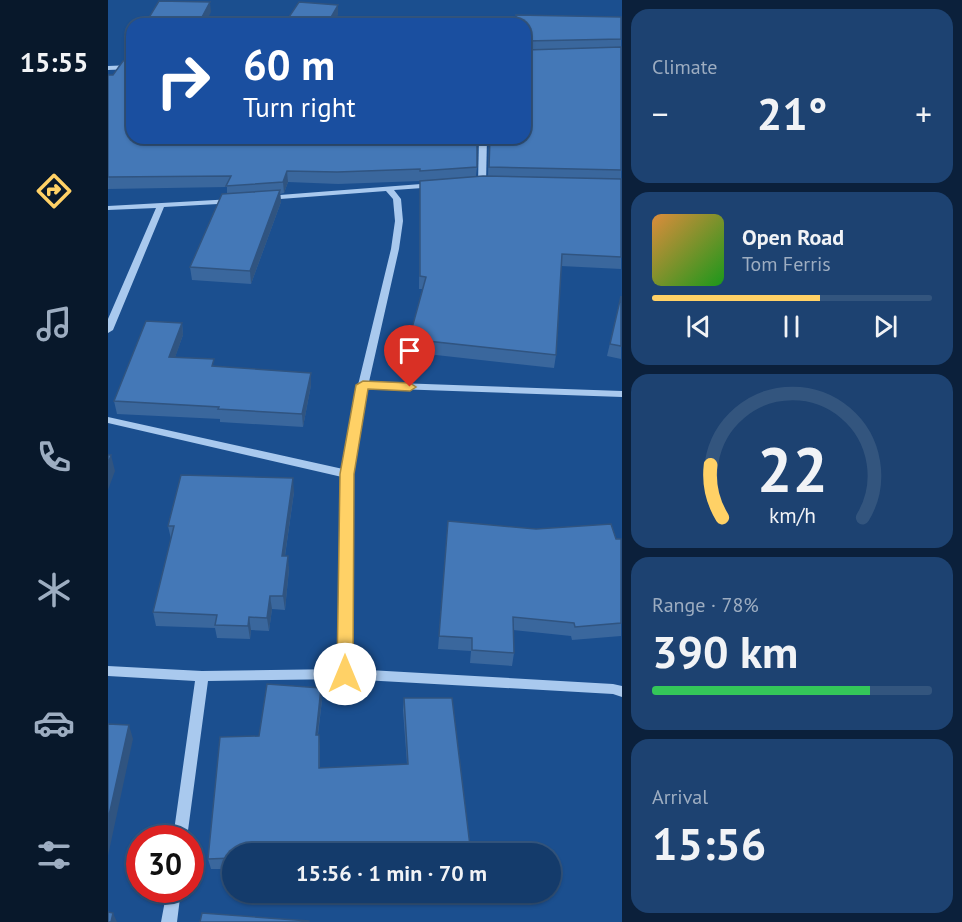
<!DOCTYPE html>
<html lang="en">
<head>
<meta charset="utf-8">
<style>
  body { margin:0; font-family:"PT Sans",sans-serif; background:#1d4271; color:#f1f3f6; height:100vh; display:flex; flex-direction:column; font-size:22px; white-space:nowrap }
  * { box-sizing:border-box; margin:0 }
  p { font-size:20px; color:#9dadc1 }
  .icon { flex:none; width:33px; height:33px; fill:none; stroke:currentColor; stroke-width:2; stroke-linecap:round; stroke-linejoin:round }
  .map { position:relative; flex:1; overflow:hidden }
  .sheet { display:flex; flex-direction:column; gap:9px; padding:9px; background:#0b203b; width:340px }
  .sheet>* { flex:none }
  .guide { position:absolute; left:18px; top:18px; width:405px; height:126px; border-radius:18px; box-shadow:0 2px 4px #0004,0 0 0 2px #33557e; background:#1a4fa0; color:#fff; overflow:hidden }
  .speed { position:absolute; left:18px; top:825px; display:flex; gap:12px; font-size:30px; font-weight:700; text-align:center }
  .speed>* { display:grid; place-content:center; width:78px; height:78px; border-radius:50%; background:#143b6b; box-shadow:0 2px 4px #0004,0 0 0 2px #33557e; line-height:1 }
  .speed .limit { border:9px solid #d22; background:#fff; color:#111 }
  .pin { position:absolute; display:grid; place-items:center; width:51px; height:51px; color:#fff; margin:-62px -26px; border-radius:50% 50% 50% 0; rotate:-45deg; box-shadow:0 0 6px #0007 }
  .pin .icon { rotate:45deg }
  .me { position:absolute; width:66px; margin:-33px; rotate:0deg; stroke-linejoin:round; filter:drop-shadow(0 0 4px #0008) }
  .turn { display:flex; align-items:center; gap:21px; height:126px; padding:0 18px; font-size:27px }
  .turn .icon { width:78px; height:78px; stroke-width:2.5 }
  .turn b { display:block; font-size:42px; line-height:51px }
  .big { font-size:45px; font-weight:700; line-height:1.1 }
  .sheet .widget { flex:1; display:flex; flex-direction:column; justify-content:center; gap:9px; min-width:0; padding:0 21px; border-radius:18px; background:#1d4271 }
  .sheet .dial { align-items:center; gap:0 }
  .dial svg { height:156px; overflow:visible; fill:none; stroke:#33557e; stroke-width:7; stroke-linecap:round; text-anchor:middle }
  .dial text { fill:#f1f3f6; stroke:none }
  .song { display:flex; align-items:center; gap:18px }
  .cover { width:72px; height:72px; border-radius:9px; background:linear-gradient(135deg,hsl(30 70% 55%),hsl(120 70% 35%)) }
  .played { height:6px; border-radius:3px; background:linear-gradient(90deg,#ffd166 60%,#33557e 60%) }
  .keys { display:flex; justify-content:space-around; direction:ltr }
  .heat { display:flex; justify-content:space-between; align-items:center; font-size:33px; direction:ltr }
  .charge { height:9px; border-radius:4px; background:linear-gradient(90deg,#34c759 78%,#33557e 0) }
  .trip { position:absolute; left:114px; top:843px; width:339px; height:60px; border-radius:30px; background:#143b6b; box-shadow:0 2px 4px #0004,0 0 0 2px #33557e; font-weight:700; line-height:60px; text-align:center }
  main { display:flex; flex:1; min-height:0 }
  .tabs { display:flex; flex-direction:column; width:108px; justify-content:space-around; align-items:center; background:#08182b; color:#9dadc1 }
  .tabs .icon { width:42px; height:42px }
  .tabs .active { color:#ffd166 }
  .tabs b { font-size:27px; color:#f1f3f6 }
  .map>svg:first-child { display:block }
</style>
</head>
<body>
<main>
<nav class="tabs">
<b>15:55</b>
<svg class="icon active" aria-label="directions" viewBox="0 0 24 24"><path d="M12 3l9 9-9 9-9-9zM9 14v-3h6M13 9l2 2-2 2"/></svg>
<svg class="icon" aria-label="music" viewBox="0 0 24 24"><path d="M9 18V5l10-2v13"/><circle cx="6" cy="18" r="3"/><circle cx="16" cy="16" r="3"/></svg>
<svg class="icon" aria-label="phone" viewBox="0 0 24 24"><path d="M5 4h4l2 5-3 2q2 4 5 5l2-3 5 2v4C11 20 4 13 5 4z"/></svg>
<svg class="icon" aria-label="climate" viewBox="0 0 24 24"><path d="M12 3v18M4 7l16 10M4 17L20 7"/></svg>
<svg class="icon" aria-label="car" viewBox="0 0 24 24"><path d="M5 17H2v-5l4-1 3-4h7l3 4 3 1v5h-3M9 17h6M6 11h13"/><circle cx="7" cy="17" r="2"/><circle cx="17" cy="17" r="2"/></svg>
<svg class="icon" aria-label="filters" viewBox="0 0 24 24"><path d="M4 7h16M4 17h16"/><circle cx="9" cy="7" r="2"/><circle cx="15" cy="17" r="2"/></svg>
</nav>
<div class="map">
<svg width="514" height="922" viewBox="0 0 514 922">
  <rect width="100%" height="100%" fill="#1b4f8f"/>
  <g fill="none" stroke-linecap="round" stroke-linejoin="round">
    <g fill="#a9c9ee" fill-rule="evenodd">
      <polygon points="24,65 24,69 0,70 0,66"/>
      <polygon points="371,138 379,138 378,183 374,185 370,183"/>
      <polygon points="326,183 329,183 329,187 286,190 293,199 295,221 291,249 261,382 514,391 514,397 259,388 244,474 243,669 505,684 514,686 514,697 505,694 237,679 100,681 79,838 65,838 87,681 0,676 0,666 94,671 231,669 234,477 0,423 0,417 235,469 250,385 283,249 287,221 285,199 278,191 159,200 155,198 159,196"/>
      <polygon points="125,199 129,201 128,203 56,207 5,330 0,333 0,319 48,208 0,210 0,206"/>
      <polygon points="59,890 73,890 69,922 53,922"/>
    </g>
  </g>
  <g fill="#3a679d">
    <polygon points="408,15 513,17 513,269 453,266 448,355 446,368 301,352 301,339 315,289 311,289 312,181 230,184 180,182 176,193 172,194 173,202 143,284 84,280 82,267 119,194 119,187 0,189 0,75 5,75 22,60 20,52 24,46 369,167 368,176 380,176 381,138 417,138"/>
    <polygon points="513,296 513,359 499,356"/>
    <polygon points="74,323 75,335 67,357 107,366 203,385 195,427 112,422 112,419 9,414 6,401"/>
    <polygon points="186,492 177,556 181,569 177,610 164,609 161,631 143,630 142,639 109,638 107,628 48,626 45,612 63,539 60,526"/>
    <polygon points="340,521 513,539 513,636 464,640 463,636 405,630 406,653 404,666 362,663 363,651 330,649"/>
    <polygon points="296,698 363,854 124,854 124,869 103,869 100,859 151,736 214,700 210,735 211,735 212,747 212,768 299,764 295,710"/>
    <polygon points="206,892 253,892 207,895"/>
  </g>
  <g fill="#305480">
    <polygon points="102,2 103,12 97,24 93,19"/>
    <polygon points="230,5 230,15 225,24 222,19"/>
    <polygon points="179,171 180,182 176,193 175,182"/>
    <polygon points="172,190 173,202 143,284 142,271"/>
    <polygon points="74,323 75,335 63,369 61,357"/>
    <polygon points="203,373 203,385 195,427 194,414"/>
    <polygon points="3,455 7,471 0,490 0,464"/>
    <polygon points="185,478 186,492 175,569 174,556"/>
    <polygon points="180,556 181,569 177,610 175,596"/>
    <polygon points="162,596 164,609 161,631 159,618"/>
    <polygon points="141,617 143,630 142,639 140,626"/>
    <polygon points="213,688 214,700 208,747 208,735"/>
    <polygon points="21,725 25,739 0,856 0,820"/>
    <polygon points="5,913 9,922 3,922"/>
  </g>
  <g fill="#4478b7" stroke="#305480" stroke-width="1.5">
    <polygon points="51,1 102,2 93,19 177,23 191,2 230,5 222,19 280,22 279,24 37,24"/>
    <polygon points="408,15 513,17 513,39 418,41 417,42 417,24 394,24 395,18 409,19"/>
    <polygon points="24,46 24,138 369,138 369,167 312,171 312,169 229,172 179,171 175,182 118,186 123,176 0,177 0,75 5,75 15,61 24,60 24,53 20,52"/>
    <polygon points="417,47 418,50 513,47 513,170 381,167 382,138 417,138"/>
    <polygon points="375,176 513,179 513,257 454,254 448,355 301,339 318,277 312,276 312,181"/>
    <polygon points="172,190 142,271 82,267 114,194"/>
    <polygon points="513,296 513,346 502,344"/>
    <polygon points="38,321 74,323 61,357 106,359 104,366 203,373 194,414 110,409 111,407 6,401"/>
    <polygon points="0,455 3,455 0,464"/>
    <polygon points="73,475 185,478 174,556 180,556 175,596 162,596 159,618 141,617 140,626 107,625 109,615 45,612 66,526 60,526"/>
    <polygon points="340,521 428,529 503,524 508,539 513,539 513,623 467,627 466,623 405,617 406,653 364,650 364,638 331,636"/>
    <polygon points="159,684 213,688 208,735 211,735 211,768 300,764 296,698 344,698 363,854 124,854 124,858 100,859 112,737 151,736"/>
    <polygon points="0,724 21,725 0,820"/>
    <polygon points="0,912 5,913 3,922 0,922"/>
    <polygon points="94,913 201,921 201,922 92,922"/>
  </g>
  <polygon fill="#ffd166" stroke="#a68842" stroke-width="1.5" points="255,381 302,383 308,387 302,391 260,389 246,474 245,674 243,679 237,681 231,679 229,674 232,474 248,385"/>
</svg>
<div class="speed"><div class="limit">30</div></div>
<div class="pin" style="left:302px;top:387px;background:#d93025"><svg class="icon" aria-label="arrive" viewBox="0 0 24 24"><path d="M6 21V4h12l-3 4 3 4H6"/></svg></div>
<svg class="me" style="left:237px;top:674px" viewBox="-20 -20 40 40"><circle r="19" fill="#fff"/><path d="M0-13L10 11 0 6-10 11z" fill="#ffd166"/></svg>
<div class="trip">15:56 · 1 min · 70 m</div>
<div class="guide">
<div class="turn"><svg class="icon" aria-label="right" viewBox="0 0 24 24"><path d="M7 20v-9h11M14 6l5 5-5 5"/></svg><div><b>60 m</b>Turn right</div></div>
</div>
</div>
<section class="sheet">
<div class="widget"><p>Climate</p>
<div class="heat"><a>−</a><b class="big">21°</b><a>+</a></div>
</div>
<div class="widget">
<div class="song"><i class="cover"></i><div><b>Open Road</b><p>Tom Ferris</p></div></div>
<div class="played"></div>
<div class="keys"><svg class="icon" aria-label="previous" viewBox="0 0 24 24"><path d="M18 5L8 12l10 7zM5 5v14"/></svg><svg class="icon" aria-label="pause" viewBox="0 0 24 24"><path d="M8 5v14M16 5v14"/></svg><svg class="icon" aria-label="next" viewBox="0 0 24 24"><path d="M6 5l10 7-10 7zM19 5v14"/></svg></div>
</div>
<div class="widget dial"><svg viewBox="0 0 100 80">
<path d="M14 69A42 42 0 1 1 86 69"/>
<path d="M14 69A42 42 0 0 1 8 42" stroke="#ffd166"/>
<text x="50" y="56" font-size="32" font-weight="700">22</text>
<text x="50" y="72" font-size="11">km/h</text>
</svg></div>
<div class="widget"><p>Range · 78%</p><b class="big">390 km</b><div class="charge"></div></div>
<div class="widget"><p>Arrival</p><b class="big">15:56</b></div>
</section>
</main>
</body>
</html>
